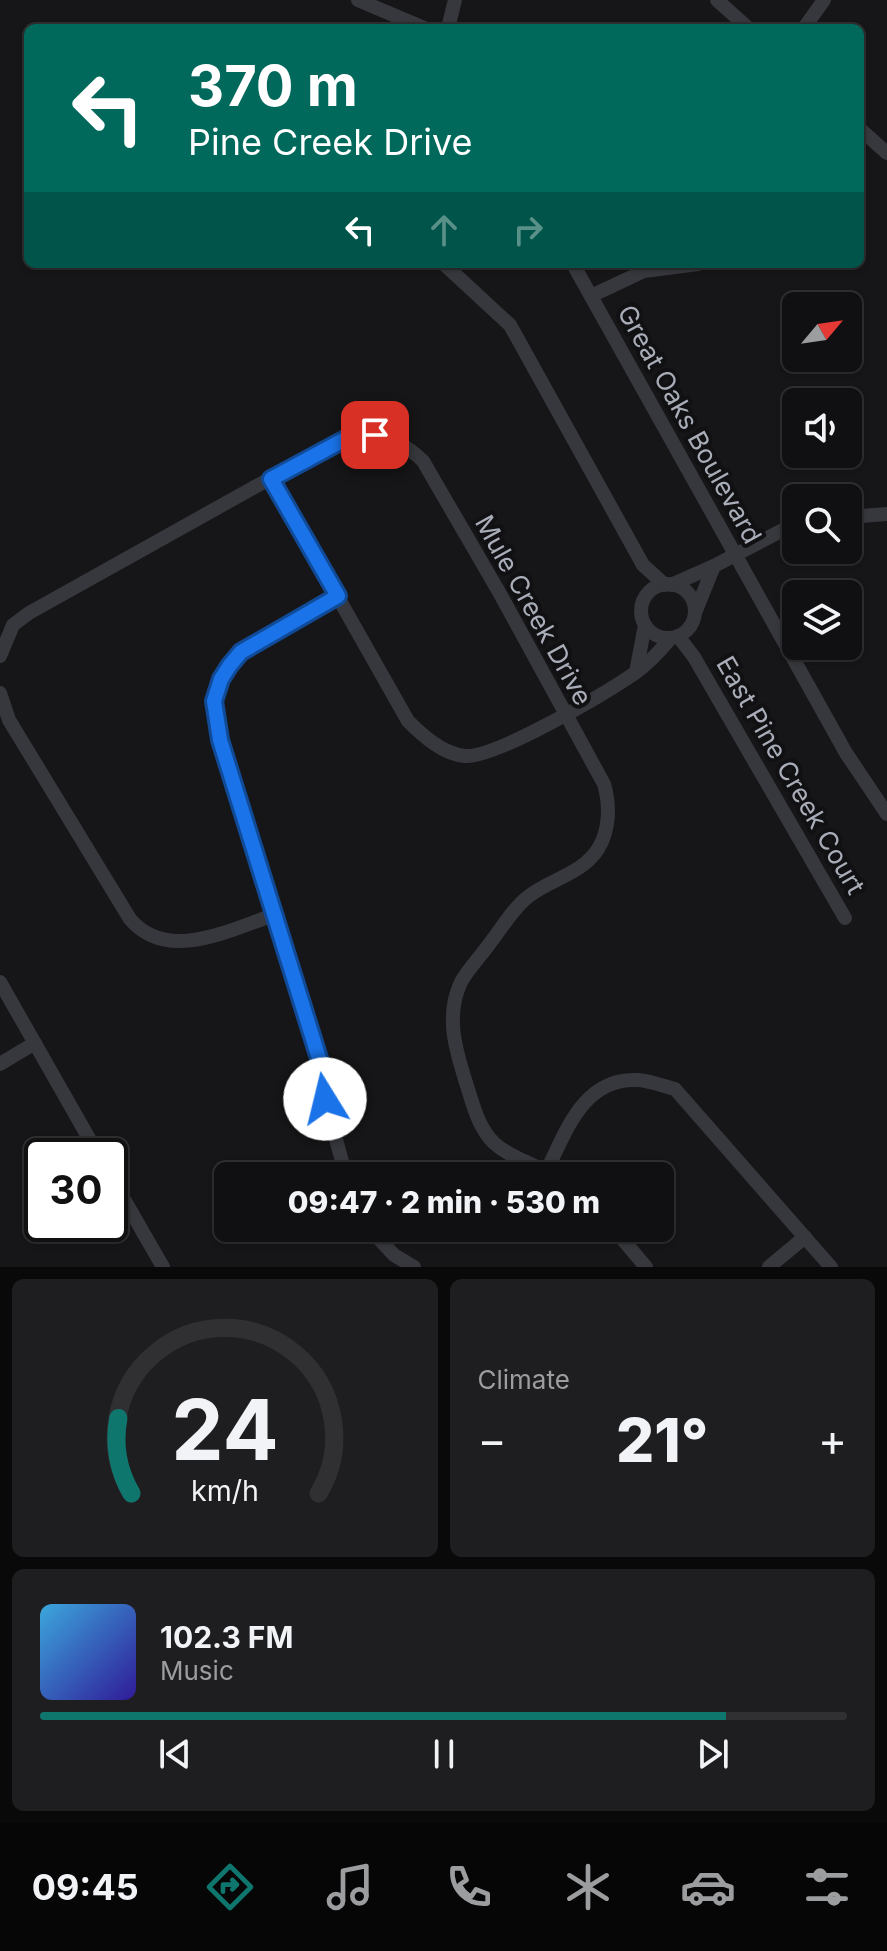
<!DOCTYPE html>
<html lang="en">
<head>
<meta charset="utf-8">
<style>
  body { margin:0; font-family:Inter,sans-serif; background:#1e1e20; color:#f1f3f6; height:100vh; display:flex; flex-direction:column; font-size:30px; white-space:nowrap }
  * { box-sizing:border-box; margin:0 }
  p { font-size:26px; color:#9c9d9f }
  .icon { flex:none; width:44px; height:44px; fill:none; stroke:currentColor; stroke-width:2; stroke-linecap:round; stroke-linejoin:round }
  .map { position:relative; height:1267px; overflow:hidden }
  .side { display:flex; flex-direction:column; gap:12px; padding:12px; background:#09090a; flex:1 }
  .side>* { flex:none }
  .hud { position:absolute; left:24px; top:24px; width:840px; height:244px; border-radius:12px; box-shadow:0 2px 6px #0004,0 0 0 2px #303032; background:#00695c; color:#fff; overflow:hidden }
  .needle { width:52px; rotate:61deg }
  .fabs { position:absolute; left:782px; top:292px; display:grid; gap:16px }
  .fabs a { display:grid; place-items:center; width:80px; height:80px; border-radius:12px; background:#101012; box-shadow:0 2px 6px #0004,0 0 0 2px #303032; font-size:40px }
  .speed { position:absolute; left:24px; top:1138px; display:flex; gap:16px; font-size:40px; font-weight:700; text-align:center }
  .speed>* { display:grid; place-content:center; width:104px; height:104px; border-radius:50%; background:#101012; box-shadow:0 2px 6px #0004,0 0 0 2px #303032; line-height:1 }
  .speed .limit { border:4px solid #111; border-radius:12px; background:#fff; color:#111 }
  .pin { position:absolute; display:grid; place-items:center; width:68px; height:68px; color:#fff; margin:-34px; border-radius:16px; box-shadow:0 4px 12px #0006 }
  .me { position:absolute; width:88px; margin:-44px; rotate:351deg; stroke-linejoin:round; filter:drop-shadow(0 0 6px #0008) }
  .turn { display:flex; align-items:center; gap:28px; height:168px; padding:0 32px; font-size:36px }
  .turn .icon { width:104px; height:104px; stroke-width:2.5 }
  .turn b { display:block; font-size:56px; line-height:68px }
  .lanes { display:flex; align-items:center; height:76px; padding:0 32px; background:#0003; justify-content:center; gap:40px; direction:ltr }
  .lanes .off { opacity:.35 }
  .big { font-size:60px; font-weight:800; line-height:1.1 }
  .side .widget { flex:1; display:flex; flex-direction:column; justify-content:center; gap:12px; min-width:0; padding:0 28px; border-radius:12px; background:#1e1e20 }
  .side .dial { align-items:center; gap:0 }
  .dial svg { height:208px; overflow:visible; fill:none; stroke:#303032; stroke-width:7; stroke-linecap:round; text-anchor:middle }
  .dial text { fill:#f1f3f6; stroke:none }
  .song { display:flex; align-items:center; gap:24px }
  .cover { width:96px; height:96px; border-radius:12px; background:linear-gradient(135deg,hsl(200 70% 55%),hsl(250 70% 35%)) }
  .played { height:8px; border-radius:4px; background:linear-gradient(90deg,#0f766e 85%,#303032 85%) }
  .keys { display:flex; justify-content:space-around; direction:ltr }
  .heat { display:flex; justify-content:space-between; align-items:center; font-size:44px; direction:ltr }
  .side .tiles { flex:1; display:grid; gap:12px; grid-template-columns:1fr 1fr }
  .widget:last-child { grid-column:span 2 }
  .trip { position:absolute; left:214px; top:1162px; width:460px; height:80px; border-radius:12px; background:#101012; box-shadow:0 2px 6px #0004,0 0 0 2px #303032; font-weight:800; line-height:80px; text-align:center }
  .dock { display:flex; height:128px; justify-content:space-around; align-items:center; background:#060607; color:#9c9d9f }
  .dock .icon { width:56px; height:56px }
  .dock .current { color:#0f766e }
  .dock b { font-size:36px; color:#f1f3f6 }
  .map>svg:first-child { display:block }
</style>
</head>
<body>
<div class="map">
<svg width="887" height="1267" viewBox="0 0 887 1267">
  <rect width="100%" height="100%" fill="#161618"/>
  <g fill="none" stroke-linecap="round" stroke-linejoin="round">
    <g stroke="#37383d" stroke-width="14">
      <polyline points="358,0 424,28"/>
      <polyline points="717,0 748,28"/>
      <polyline points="448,28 455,0"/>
      <polyline points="804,28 824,0"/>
      <polyline points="860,129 887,153"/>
      <polyline points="444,264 510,325 643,565 665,585"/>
      <polyline points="573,264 846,753 887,814"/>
      <polyline points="591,296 644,271 698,264"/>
      <path d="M271 479 408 721C423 736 443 754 465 756 496 758 606 693 635 673 649 663 660 651 670 639"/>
      <polyline points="848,517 887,514"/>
      <circle cx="668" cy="611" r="27"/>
      <polyline points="671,585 714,566 796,523"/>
      <polyline points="338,596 241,652 230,665 221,679 214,701 220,740 322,1068 325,1099 346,1176"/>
      <polyline points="695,613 714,566"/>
      <polyline points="678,636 694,657 845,918"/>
      <path d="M0 656 13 625 29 613 321 450C361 432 389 428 423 461L499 592 604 784C610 804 610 830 598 849 582 874 551 879 529 896 513 908 502 928 490 943 481 956 468 969 461 982 444 1018 457 1054 468 1089 474 1108 479 1128 494 1143 510 1158 534 1163 552 1176"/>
      <polyline points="636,672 645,625"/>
      <path d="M0 693 9 720 130 919C167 963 229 930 274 915"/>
      <polyline points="0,982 99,1156"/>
      <polyline points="0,1064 35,1043"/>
      <path d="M546 1172C566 1132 583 1077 638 1080 651 1081 663 1086 675 1089L831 1267"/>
      <polyline points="110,1175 163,1267"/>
      <polyline points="369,1228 394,1255 414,1267"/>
      <polyline points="613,1228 646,1267"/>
      <polyline points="769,1267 805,1237"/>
    </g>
  </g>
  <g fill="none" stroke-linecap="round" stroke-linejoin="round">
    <defs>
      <polyline id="route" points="325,1099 322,1068 220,740 214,701 221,679 230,665 241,652 338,596 271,479 349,437 375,435"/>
    </defs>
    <use href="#route" stroke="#114b97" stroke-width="20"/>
    <use href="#route" stroke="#1a73e8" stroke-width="14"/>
  </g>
  <g text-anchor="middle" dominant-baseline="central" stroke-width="8" stroke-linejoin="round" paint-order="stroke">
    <g font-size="26" fill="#a8adb8" stroke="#111113">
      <text transform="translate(690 424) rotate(61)">Great Oaks Boulevard</text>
      <text transform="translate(534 610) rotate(61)">Mule Creek Drive</text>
      <text transform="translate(791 775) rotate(60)">East Pine Creek Court</text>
    </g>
  </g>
</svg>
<div class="fabs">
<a><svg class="needle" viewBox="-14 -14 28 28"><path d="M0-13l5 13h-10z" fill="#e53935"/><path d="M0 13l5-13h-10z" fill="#9c9d9f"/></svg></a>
<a><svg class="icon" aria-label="sound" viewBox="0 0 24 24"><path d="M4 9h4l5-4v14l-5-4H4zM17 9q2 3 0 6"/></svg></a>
<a><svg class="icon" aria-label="search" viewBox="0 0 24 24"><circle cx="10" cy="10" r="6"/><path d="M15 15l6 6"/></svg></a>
<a><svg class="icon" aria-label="layers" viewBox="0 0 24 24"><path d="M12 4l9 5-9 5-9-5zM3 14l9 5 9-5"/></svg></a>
</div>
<div class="speed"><div class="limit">30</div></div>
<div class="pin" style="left:375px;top:435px;background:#d93025"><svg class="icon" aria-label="arrive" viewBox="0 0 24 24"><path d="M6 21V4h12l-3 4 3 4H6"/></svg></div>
<svg class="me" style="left:325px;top:1099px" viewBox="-20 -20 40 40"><circle r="19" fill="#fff"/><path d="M0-13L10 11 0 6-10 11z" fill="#1a73e8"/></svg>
<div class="trip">09:47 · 2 min · 530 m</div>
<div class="hud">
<div class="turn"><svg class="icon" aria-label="left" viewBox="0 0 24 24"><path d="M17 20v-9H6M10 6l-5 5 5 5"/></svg><div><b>370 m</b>Pine Creek Drive</div></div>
<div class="lanes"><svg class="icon" aria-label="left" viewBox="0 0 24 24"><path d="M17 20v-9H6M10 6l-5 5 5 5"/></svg><svg class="icon off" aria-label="ahead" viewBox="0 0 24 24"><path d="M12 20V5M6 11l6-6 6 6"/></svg><svg class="icon off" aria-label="right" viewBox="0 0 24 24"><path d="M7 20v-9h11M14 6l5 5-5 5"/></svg></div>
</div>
</div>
<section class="side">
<div class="tiles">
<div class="widget dial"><svg viewBox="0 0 100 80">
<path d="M14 69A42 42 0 1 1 86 69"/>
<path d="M14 69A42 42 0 0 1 9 40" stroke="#0f766e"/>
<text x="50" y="56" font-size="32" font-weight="700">24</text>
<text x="50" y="72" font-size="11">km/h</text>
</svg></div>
<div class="widget"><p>Climate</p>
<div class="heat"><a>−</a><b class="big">21°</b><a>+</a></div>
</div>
<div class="widget">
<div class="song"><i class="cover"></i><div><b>102.3 FM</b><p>Music</p></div></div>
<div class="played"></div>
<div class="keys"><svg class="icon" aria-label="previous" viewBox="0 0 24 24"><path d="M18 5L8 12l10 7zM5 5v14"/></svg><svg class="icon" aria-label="pause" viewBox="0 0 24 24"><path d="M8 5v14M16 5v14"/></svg><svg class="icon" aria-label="next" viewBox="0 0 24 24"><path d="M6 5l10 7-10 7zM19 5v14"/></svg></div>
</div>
</div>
</section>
<nav class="dock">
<b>09:45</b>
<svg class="icon current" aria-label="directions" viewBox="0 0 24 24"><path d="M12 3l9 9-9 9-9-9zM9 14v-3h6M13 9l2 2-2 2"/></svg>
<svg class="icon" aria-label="music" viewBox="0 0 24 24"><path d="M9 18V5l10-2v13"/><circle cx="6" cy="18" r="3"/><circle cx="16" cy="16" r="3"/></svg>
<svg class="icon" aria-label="phone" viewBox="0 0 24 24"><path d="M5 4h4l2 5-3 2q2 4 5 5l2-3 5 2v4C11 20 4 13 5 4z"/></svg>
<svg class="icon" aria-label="climate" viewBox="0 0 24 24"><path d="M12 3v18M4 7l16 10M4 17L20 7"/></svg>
<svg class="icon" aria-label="car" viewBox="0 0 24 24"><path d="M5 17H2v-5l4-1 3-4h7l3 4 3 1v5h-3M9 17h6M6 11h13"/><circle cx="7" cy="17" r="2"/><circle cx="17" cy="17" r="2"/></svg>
<svg class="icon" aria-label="filters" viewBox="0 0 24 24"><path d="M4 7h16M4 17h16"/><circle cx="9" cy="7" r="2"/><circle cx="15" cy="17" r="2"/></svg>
</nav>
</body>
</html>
